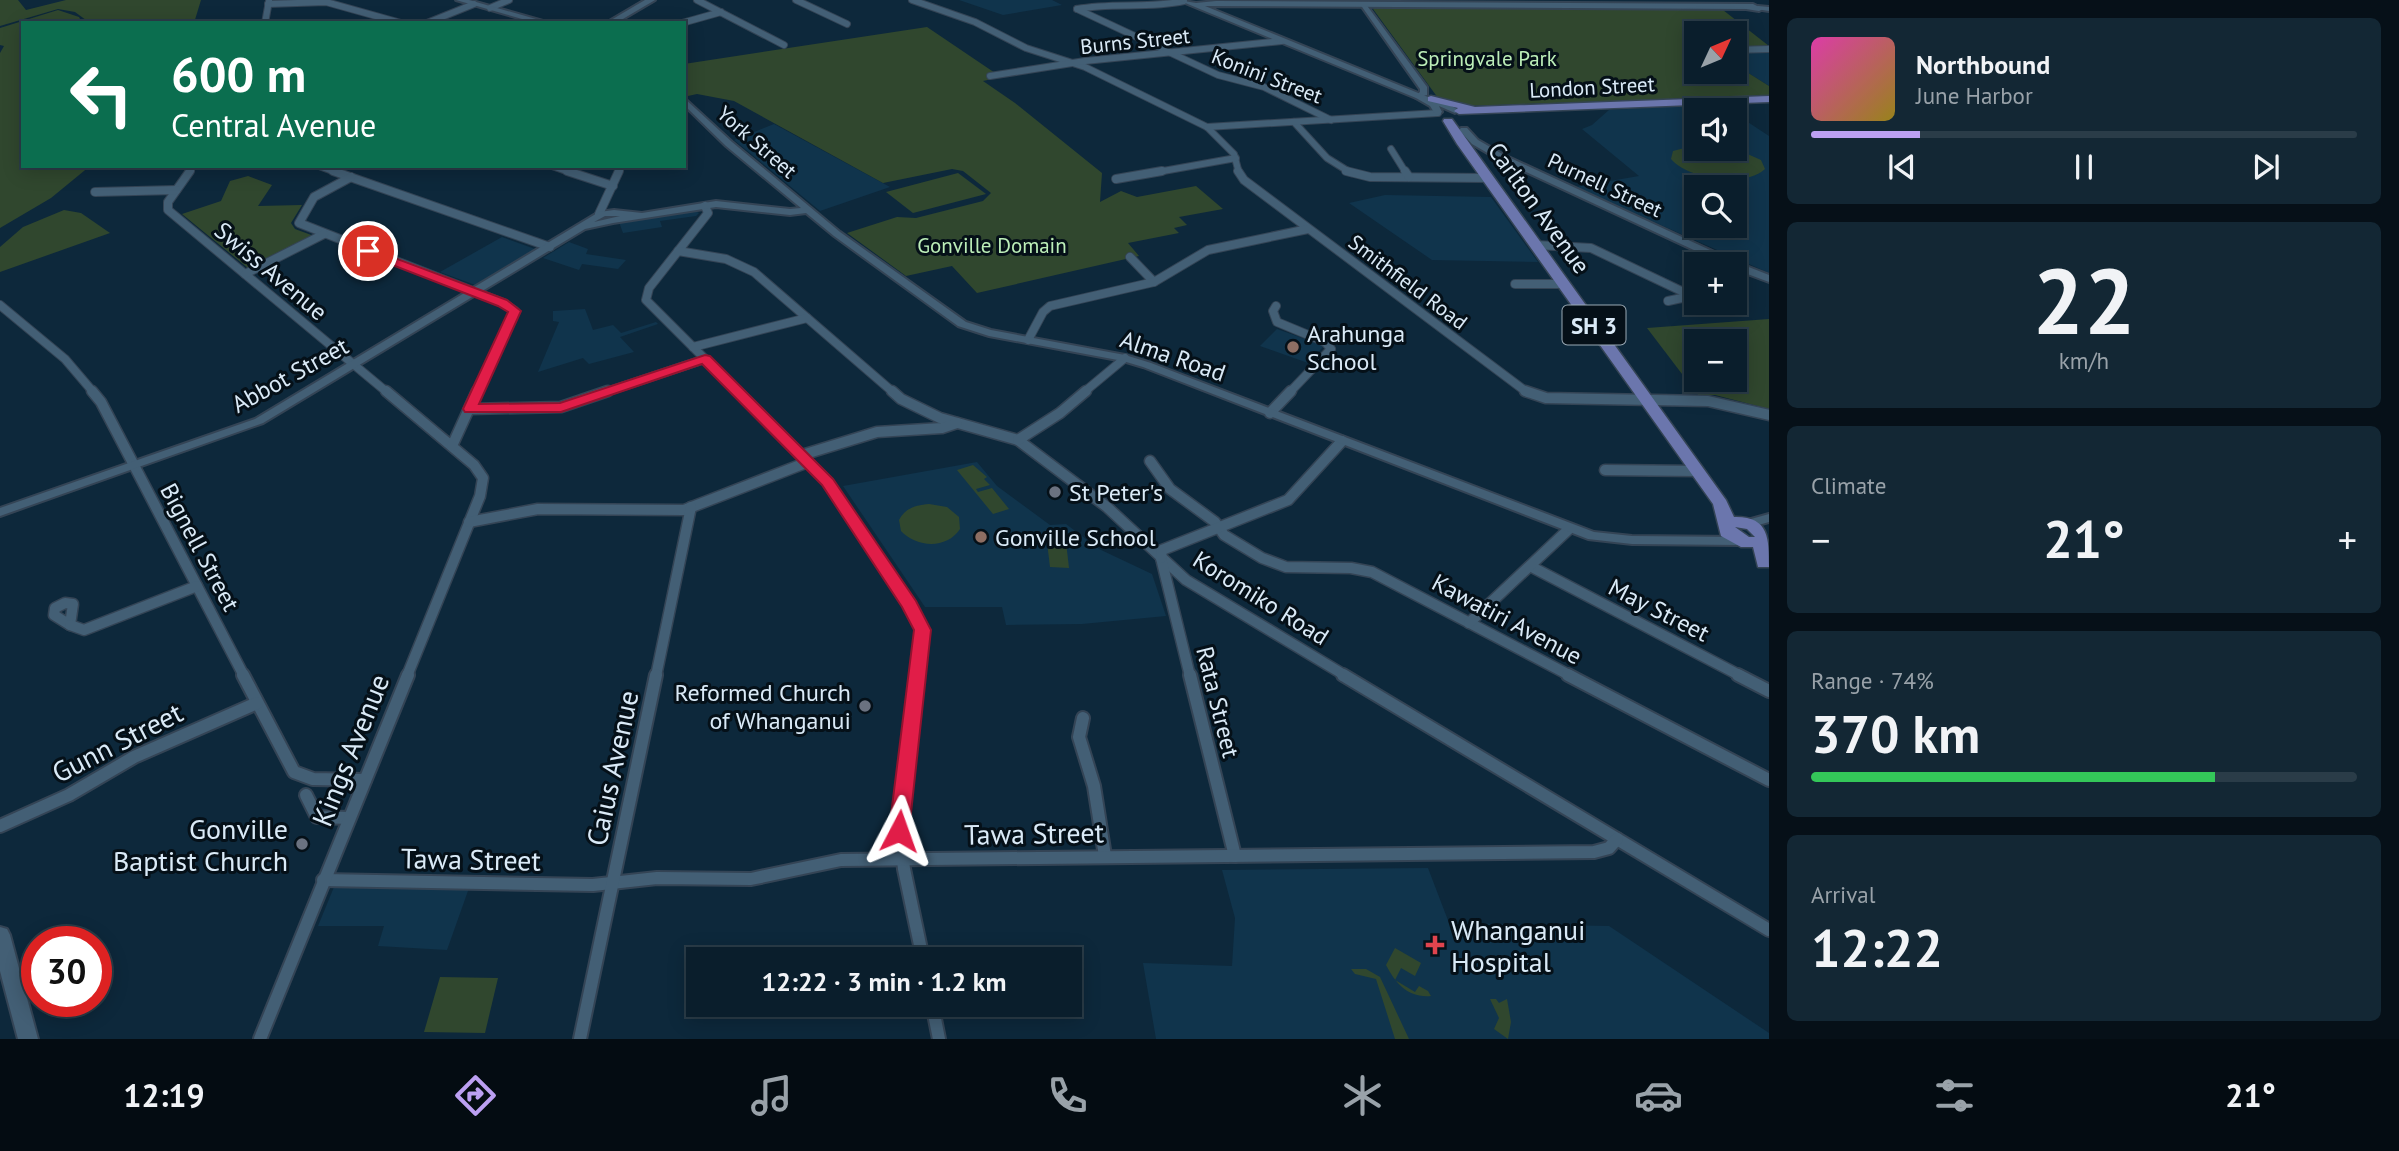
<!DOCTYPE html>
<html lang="en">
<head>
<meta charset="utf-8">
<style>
  body { margin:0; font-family:"PT Sans",sans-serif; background:#132734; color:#f1f3f6; height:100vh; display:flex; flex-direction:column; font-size:26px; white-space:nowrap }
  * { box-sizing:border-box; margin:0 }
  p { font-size:23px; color:#99a2a9 }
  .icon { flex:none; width:38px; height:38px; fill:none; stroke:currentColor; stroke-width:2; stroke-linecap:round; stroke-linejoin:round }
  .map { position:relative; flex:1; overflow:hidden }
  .details { display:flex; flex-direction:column; gap:18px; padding:18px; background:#061018; width:630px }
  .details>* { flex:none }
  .hud { position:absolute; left:21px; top:21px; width:665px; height:147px; border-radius:0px; box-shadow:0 4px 18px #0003,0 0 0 2px #2a3c48; background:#0b6e4f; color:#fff; overflow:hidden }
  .needle { width:46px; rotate:46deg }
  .buttons { position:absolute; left:1684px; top:21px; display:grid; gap:14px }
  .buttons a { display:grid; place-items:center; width:63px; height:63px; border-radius:0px; background:#0a1e2c; box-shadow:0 4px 18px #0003,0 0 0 2px #2a3c48; font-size:35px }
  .speed { position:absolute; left:21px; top:926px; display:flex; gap:14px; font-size:35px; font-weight:700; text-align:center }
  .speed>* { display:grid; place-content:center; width:91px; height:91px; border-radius:50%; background:#0a1e2c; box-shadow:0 4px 18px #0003,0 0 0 2px #2a3c48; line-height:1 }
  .speed .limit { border:10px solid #d22; background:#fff; color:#111 }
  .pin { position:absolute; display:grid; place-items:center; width:60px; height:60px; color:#fff; margin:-30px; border:4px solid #fff; border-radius:50%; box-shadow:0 2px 7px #0007 }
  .me { position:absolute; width:77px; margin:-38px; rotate:4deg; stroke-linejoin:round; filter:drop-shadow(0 0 5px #0008) }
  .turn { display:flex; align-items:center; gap:24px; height:147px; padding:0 35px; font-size:32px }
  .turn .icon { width:91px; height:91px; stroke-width:2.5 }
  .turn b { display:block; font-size:49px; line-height:60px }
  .big { font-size:52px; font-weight:600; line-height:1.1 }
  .details .tile { flex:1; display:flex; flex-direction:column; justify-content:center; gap:10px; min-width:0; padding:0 24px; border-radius:10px; background:#132734 }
  .details .dial { align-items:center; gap:0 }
  .dial b { font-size:91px; line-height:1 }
  .song { display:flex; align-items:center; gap:21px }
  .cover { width:84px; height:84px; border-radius:10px; background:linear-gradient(135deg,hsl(320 70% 55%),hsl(50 70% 35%)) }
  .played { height:7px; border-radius:4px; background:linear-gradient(90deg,#bca0f2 20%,#2a3c48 20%) }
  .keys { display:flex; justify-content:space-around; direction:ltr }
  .heat { display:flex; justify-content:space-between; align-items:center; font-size:38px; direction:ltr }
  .charge { height:10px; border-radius:5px; background:linear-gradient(90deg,#34c759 74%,#2a3c48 0) }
  .trip { position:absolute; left:686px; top:947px; width:396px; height:70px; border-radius:0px; background:#0a1e2c; box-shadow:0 4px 18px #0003,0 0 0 2px #2a3c48; font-weight:600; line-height:70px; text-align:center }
  .menu { display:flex; height:112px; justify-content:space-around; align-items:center; background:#040c12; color:#99a2a9 }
  .menu .icon { width:49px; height:49px }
  .menu .current { color:#bca0f2 }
  .menu b { font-size:32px; color:#f1f3f6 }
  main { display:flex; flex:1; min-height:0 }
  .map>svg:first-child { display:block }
</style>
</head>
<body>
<main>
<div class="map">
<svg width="1769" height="1039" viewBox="0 0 1769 1039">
  <rect width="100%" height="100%" fill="#0d283b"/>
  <g fill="#10344c" fill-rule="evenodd">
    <polygon points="959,0 1052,0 1062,5 1003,15"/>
    <polygon points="1769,50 1769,86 1734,64 1734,53 1738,51"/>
    <path d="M1722 104 1731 110H1696V149H1734V113L1769 136V273L1575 187 1639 176 1582 129 1592 125 1609 110ZM1696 187H1734V226H1696Z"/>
    <polygon points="774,124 890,187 820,211 734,140"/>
    <polygon points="1385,195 1491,197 1538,262 1432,260 1349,203"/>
    <polygon points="695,211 699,213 696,216 660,221 662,227 623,233 619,222"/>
    <polygon points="502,237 535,249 475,285 440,272"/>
    <polygon points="569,242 588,249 586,254 626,260 618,269 582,264 579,270 543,258"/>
    <polygon points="585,309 593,330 613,325 621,333 656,322 658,324 620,337 634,352 589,364 583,358 538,372 559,322 553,321 553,311"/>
    <polygon points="1277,329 1322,345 1323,347 1308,363 1260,346"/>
    <polygon points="977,462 997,486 1050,525 1066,524 1099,549 1152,574 1166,616 1082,624 1006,625 1002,607 925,607 843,486"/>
    <polygon points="1428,868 1449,923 1609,926 1769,1033 1769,1039 1156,1039 1143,963 1232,966 1235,918 1222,870"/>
    <polygon points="334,887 469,888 447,950 378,946 384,926 318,926"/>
  </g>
  <g fill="#30472e" fill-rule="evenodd">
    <polygon points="0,0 18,0 26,10 66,0 201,0 194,23 90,23 75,12 58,9 0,26"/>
    <polygon points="1376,7 1723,10 1769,46 1734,48 1734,33 1696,33 1696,72 1734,72 1734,64 1769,86 1769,96 1467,106 1438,98 1373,9"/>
    <polygon points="58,10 79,17 82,23 23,23 23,166 90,166 51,198 0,228 0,53 4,46 0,45 0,28"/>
    <polygon points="927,27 1001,77 983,81 1015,103 1102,173 1100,202 1121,191 1137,197 1196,186 1223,209 1179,217 1187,225 1174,228 1179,233 1128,243 1139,256 977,293 952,266 906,276 847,233 897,217 916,218 983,201 991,193 963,171 952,169 883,183 734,101 697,94 688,96 684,93 684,64"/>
    <path d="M1696 145V149L1734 148 1761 160 1765 169C1745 188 1688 179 1671 159L1673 151Z"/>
    <polygon points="958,173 986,194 913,213 886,192"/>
    <polygon points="248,176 272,185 258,206 302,205 291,223 295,229 314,236 249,269 182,214 221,201 230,181"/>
    <polygon points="64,210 81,213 110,233 0,272 0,247 23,227"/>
    <path d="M1769 319V409L1715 395H1698L1647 328ZM1696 341H1734V380H1696Z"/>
    <polygon points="973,465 987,477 984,479 990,485 976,489 978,492 992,488 1009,509 993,514 957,470"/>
    <path d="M929 504 947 507 959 517 960 529C947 549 917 548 901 531L899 520C905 508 916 505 929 504Z"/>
    <polygon points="1047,542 1066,542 1069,568 1050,567"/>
    <path d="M1395 948 1421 963 1415 976 1401 968 1395 980 1415 992 1419 986 1428 991 1431 996C1408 998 1396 984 1386 965Z"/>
    <polygon points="1351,969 1366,969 1380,977 1409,1039 1395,1039 1376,979 1355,974"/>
    <polygon points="440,977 498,978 485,1033 424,1032"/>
    <polygon points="1490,999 1496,999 1499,1003 1507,999 1511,1022 1508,1039 1494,1029 1499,1018"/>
  </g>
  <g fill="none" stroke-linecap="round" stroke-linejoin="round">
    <defs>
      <g id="minor-far3">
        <polyline points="697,0 784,45"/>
        <polyline points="796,0 847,24"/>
        <polyline points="912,0 975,22 1026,48 1085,67 1207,127 1234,154 1239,173"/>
        <polyline points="268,4 326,2 401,23"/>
        <polyline points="490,8 509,0"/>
        <polyline points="1077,9 1218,75 1264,87 1331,120"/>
        <path d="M1077 9C1112 2 1149 9 1184 1"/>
        <polyline points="265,23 269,1"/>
        <polyline points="427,23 474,4"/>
        <polyline points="682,23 721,12"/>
        <polyline points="1734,50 1769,49"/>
        <polyline points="990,76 1085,61 1282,41"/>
        <polyline points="1294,122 1327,158 1351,173"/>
        <polyline points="1207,127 1438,113"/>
        <polyline points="1391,149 1406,173"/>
        <polyline points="319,166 338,173"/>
        <polyline points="552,166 572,173"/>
        <polyline points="188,173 193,166"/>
        <polyline points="618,173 621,166"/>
        <polyline points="1152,173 1236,158"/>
      </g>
      <g id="minor-far2">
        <polyline points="190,171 168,202 168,210 388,393"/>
        <polyline points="333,171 550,247"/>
        <polyline points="567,171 613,186"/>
        <polyline points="1238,171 1244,180 1528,393"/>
        <polyline points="1346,171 1370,177 1488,178"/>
        <polyline points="1405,171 1409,177"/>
        <polyline points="351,177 314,197 299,223 503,303 515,311 477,393"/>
        <polyline points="1116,179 1162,171"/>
        <polyline points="95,192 176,190"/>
        <polyline points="705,206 708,213 649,288 646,300 739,393"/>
        <polyline points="599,214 619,171"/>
        <polyline points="1536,245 1591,248 1696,298"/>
        <polyline points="678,251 726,259 754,272 894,393"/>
        <polyline points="1130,257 1154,282"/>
        <polyline points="245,274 324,234"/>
        <polyline points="1515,284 1564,284"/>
        <polyline points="1668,301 1691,296"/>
        <polyline points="0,305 65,359 94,393"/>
        <polyline points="1276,306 1273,311 1277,322 1325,342 1331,349 1289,393"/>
        <polyline points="1028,340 1043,312 1050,306 1154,282 1208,250 1308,229"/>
        <polyline points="693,347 807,318"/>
        <polyline points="603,393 705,359"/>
        <polyline points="1083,393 1125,358"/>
      </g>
      <g id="minor-far1">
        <polyline points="92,391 101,402 244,676"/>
        <polyline points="386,391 474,465 483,478 480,496 407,676"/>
        <polyline points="737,391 828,482 921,624 922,642 918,676"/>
        <polyline points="892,391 901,399 940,418 1018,440 1107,507 1186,580 1346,676"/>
        <polyline points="1525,391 1546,398 1708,401 1769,415"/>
        <polyline points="470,409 561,407 608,391"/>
        <polyline points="1270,413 1291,391"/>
        <polyline points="1018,440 1060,413 1086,391"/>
        <polyline points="452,446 477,391"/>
        <polyline points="802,455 877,432 942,428 957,423"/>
        <polyline points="1150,461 1170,489 1215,522 1224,535 1262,558 1286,567 1351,568 1372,572 1571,676"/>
        <polyline points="1605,470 1698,471"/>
        <polyline points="469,522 538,509 684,510 808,462"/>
        <polyline points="1161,558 1190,676"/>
        <polyline points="1161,558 1162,550 1288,500 1342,441"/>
        <polyline points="1530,566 1741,676"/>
        <polygon points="65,603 73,604 70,625 54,615 55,608"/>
        <polyline points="1469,623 1569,529"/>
        <polyline points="70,625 84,630 197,586"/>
        <polyline points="656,676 691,507"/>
      </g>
      <g id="minor">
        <polyline points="243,675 294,772 313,779 365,780"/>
        <polyline points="918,675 899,822 904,869 923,959"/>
        <polyline points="1190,675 1235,856"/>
        <polyline points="1343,675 1769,930"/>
        <polyline points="1568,675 1769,780"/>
        <polyline points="1738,675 1769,691"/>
        <polyline points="1083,718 1079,737 1094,786 1105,856"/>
        <polyline points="306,795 317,817 349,818"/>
        <polyline points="0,826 69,795 134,757 257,703"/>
        <polyline points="323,880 593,885 657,878 751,879 841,860 1594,852 1609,848 1617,839"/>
        <polyline points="932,1004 939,1039"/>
        <polyline points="260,1039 408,675"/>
        <polyline points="580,1039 656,675"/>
      </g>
      <g id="tertiary">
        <polygon points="1361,3 1365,3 1427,87 1427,95 1416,98 1415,96 1420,92 1420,89 1360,4"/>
        <polygon points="1758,6 1769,7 1769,11 1756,9 1756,7"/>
        <path d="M684 98 732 142 840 232 966 322 991 330 1125 355 1151 363 1594 532 1632 536 1740 537 1746 541 1740 545 1632 544 1588 539 1143 367 1123 361 989 336 958 326 834 236 806 213 790 215 716 207 613 223 585 229 263 423 0 516V508L255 419 599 212 614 210 642 213 716 201 790 209 801 208 726 146 684 105ZM605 216H620L594 222Z"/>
        <polygon points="1769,514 1769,522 1748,528 1742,524 1744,521"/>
      </g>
      <g id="secondary">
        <polygon points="456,0 469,0 550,23 536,23"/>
        <polygon points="645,0 655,0 616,23 606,23"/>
        <polygon points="1178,0 1196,3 1216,1 1753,4 1763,9 1759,11 1746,9 1205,6 1428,97 1434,97 1459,110 1455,113 1439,106 1442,112 1438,115 1435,114 1430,106 1416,98"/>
        <polygon points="1461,128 1467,128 1478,140 1504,155 1736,262 1769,275 1769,282 1734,269 1734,264 1724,264 1498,159 1472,144 1459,130"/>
        <polygon points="0,927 7,929 10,935 38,1039 18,1039 0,971"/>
      </g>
      <g id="trunk">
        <polygon points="1431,96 1475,107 1769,96 1769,102 1459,114 1454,111 1458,108 1428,101 1428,97"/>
        <path d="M1444 119H1452L1726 500 1734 517C1769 516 1769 538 1769 567H1758L1753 547H1741L1721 536 1713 504 1457 144 1443 121ZM1735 527 1747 529 1755 537H1749Z"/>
      </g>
    </defs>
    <use href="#minor-far3" stroke="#344455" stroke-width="8"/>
    <use href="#minor-far2" stroke="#344455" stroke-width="10"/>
    <use href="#minor-far1" stroke="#344455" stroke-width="13"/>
    <use href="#minor" stroke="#344455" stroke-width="16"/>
    <use href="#tertiary" stroke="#344455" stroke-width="4"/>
    <use href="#secondary" stroke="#344455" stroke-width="4"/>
    <use href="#trunk" stroke="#344455" stroke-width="3"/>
    <use href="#minor-far3" stroke="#435f75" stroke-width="6"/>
    <use href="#minor-far2" stroke="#435f75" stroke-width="8"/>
    <use href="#minor-far1" stroke="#435f75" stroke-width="10"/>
    <use href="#minor" stroke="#435f75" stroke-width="12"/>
    <use href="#tertiary" fill="#435f75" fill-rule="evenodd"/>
    <use href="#secondary" fill="#435f75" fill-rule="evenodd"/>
    <use href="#trunk" fill="#6b76ad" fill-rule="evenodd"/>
  </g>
  <polygon fill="#e11d48" stroke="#92132f" stroke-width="2" points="368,248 507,300 521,311 479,404 560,403 705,355 710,356 833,479 916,601 931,630 909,831 907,836 899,839 892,836 889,831 914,630 902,607 822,485 702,364 561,412 465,412 463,409 508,312 498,306 364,254 364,249"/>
  <g fill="#8d6e63" stroke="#051018" stroke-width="2.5">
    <circle cx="1293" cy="347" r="7"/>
    <circle cx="981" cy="537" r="7"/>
  </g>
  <g fill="#6b7280" stroke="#051018" stroke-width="2.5">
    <circle cx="1055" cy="492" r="7"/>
    <circle cx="865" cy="706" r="7"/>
    <circle cx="302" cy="844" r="7"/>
  </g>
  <path fill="#e0444e" stroke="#051018" stroke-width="2.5" d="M1431.5 934.5h7v7h7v7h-7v7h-7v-7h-7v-7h7z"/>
  <g text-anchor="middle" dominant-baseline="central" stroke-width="6" stroke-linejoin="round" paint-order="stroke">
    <g font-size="21" fill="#daeaf7" stroke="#051018">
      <text transform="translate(1135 41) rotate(-6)">Burns Street</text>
      <text transform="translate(1267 76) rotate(21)">Konini Street</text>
      <text transform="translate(1592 87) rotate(-3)">London Street</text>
      <text transform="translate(757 142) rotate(41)">York Street</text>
      <text transform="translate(1605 185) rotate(25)">Purnell Street</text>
      <text transform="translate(1408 282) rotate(37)">Smithfield Road</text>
    </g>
    <g font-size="21" fill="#bceeb8" stroke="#051018">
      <text x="1487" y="58">Springvale Park</text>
      <text x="992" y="245">Gonville Domain</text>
    </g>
    <rect fill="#051018" stroke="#9aa9b4" stroke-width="2" x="1562.5" y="305.5" width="63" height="39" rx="5"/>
    <g font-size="23" font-weight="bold" fill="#daeaf7">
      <text x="1594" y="325">SH 3</text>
    </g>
    <g font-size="24" fill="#daeaf7" stroke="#051018">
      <text transform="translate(1539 208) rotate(54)">Carlton Avenue</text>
      <text transform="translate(271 271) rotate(40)">Swiss Avenue</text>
      <text transform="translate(1173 356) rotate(19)">Alma Road</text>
      <text transform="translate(290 375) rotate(-29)">Abbot Street</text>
      <text transform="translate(200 547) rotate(62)">Bignell Street</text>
      <text transform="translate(1261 598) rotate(32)">Koromiko Road</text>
      <text transform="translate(1659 610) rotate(27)">May Street</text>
      <text transform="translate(1507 619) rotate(28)">Kawatiri Avenue</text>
      <text transform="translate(1218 702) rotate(76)">Rata Street</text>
    </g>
    <g font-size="24" fill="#daeaf7" stroke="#051018" text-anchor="start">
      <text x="1307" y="333">Arahunga<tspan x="1307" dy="28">School</tspan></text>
      <text x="1069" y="492">St Peter's</text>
      <text x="995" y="537">Gonville School</text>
      <text x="851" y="692" text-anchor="end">Reformed Church<tspan x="851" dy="28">of Whanganui</tspan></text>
    </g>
    <g font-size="28" fill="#daeaf7" stroke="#051018">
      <text transform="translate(117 742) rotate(-27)">Gunn Street</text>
      <text transform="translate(350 750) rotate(-68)">Kings Avenue</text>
      <text transform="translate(612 768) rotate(-78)">Caius Avenue</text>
      <text transform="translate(1034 833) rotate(-1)">Tawa Street</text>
      <text transform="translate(471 859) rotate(1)">Tawa Street</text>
    </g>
    <g font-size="28" fill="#daeaf7" stroke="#051018" text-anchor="end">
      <text x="288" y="828">Gonville<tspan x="288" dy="32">Baptist Church</tspan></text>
      <text x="1451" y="929" text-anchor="start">Whanganui<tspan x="1451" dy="32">Hospital</tspan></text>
    </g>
  </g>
</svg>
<div class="buttons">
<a><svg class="needle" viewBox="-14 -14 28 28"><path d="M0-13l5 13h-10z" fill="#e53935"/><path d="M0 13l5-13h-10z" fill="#99a2a9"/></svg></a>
<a><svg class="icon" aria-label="sound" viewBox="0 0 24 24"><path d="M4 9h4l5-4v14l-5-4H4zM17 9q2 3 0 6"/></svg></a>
<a><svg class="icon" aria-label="search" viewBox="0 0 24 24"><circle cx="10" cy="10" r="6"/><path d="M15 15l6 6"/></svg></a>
<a>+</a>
<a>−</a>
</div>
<div class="speed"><div class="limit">30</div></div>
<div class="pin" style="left:368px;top:251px;background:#d93025"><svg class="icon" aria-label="arrive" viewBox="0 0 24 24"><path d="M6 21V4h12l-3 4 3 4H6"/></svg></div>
<svg class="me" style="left:899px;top:831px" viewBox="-20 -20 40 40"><path d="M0-17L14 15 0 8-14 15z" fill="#e11d48" stroke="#fff" stroke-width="4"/></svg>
<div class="trip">12:22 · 3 min · 1.2 km</div>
<div class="hud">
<div class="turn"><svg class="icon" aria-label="left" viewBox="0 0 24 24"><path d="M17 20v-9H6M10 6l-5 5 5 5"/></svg><div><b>600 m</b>Central Avenue</div></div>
</div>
</div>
<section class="details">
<div class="tile">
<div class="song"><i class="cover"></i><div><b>Northbound</b><p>June Harbor</p></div></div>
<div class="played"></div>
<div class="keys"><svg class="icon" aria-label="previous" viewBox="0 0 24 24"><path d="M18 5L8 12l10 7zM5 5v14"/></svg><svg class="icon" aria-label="pause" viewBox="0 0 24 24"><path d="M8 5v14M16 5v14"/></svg><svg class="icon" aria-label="next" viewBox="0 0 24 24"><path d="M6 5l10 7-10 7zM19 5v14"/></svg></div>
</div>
<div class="tile dial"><b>22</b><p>km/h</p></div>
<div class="tile"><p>Climate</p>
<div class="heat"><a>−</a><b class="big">21°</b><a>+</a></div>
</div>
<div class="tile"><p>Range · 74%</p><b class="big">370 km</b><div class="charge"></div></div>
<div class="tile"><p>Arrival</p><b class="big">12:22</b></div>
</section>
</main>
<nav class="menu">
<b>12:19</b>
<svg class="icon current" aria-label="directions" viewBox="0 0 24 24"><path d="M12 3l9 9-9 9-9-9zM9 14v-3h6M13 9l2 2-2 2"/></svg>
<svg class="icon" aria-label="music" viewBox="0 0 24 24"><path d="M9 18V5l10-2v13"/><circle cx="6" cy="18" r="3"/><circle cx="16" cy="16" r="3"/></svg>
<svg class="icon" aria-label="phone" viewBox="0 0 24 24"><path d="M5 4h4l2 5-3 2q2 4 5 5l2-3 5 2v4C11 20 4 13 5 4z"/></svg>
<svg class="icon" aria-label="climate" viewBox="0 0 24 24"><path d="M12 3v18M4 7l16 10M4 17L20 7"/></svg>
<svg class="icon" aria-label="car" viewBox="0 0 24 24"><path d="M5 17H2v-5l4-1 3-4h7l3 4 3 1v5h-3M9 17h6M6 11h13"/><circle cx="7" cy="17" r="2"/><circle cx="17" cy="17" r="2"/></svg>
<svg class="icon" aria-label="filters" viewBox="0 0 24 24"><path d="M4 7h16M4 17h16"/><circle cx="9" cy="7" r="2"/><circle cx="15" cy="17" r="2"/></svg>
<b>21°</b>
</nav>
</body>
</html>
